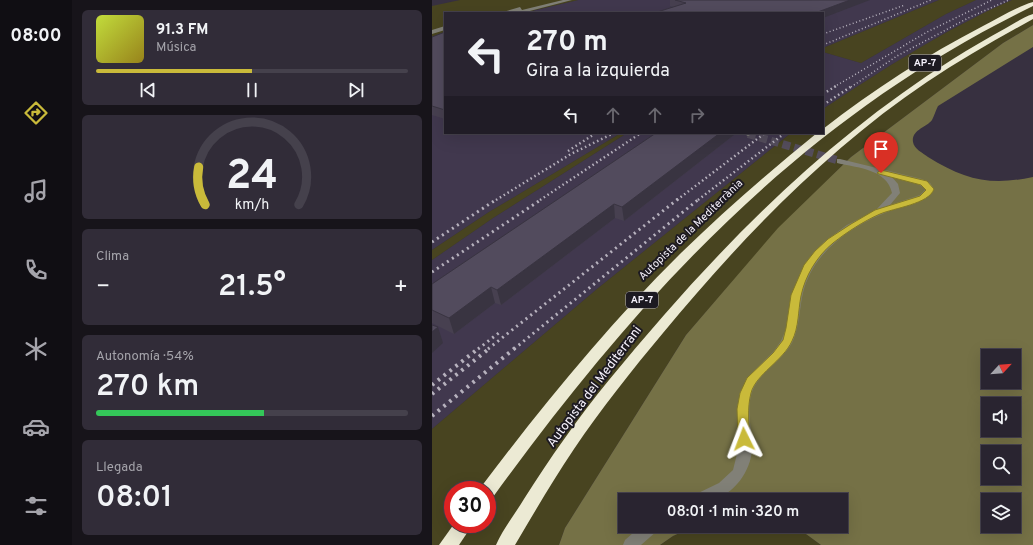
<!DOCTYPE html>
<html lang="es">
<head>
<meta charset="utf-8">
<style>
  body { margin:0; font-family:Overpass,sans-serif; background:#312c38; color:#f1f3f6; height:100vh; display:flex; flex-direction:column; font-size:15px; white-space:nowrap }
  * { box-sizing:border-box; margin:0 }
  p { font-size:13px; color:#a5a4ab }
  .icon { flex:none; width:22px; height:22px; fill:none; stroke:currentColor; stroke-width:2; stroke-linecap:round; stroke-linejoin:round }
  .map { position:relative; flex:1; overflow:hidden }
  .side { display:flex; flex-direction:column; gap:10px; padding:10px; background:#17141a; width:360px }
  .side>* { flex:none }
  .hud { position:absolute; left:12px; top:12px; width:380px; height:122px; border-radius:0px; box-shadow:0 4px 16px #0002,0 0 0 1px #45414c; background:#292430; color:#f1f3f6; overflow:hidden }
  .needle { width:26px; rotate:64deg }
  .controls { position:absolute; left:549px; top:349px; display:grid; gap:8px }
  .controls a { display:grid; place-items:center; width:40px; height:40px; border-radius:0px; background:#292430; box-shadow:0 4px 16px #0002,0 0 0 1px #45414c; font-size:20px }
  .speed { position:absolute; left:12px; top:481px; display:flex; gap:8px; font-size:20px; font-weight:700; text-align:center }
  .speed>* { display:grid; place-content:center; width:52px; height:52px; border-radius:50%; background:#292430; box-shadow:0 4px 16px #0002,0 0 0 1px #45414c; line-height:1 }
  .speed .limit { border:6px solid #d22; background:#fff; color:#111 }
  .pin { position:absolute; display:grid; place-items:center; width:34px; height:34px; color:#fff; margin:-41px -17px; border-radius:50% 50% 50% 0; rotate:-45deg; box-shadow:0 0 4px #0007 }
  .pin .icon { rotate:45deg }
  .me { position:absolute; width:44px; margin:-22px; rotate:357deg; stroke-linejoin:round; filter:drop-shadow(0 0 3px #0008) }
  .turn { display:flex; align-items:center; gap:14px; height:84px; padding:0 16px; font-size:18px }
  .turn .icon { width:52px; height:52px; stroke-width:2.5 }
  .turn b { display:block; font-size:28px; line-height:34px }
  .lanes { display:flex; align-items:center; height:38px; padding:0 16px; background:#0003; justify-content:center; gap:20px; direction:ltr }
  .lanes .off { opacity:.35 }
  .big { font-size:30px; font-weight:600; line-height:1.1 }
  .side .card { flex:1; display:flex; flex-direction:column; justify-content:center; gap:6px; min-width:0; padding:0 14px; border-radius:6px; background:#312c38 }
  .side .dial { align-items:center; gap:0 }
  .dial svg { height:104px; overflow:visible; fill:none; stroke:#45414c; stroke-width:7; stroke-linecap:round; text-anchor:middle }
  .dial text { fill:#f1f3f6; stroke:none }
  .song { display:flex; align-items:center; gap:12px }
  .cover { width:48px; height:48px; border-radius:6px; background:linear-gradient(135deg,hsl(70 70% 55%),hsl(50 70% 35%)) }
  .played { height:4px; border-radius:2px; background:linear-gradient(90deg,#c9ba3a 50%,#45414c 50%) }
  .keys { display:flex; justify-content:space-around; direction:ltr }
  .heat { display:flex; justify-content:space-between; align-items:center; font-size:22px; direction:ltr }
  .charge { height:6px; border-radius:3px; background:linear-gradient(90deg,#34c759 54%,#45414c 0) }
  .trip { position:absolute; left:186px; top:493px; width:230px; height:40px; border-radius:0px; background:#292430; box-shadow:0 4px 16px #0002,0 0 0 1px #45414c; font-weight:600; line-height:40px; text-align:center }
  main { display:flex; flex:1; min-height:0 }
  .menu { display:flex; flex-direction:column; width:72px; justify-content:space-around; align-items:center; background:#100e13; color:#a5a4ab }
  .menu .icon { width:28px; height:28px }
  .menu .current { color:#c9ba3a }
  .menu b { font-size:18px; color:#f1f3f6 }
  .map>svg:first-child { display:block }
</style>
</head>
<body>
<main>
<nav class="menu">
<b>08:00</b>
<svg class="icon current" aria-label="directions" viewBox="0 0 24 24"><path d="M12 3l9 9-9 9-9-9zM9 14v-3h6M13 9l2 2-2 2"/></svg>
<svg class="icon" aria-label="music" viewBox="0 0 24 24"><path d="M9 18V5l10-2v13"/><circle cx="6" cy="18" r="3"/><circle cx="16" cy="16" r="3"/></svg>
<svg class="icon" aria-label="phone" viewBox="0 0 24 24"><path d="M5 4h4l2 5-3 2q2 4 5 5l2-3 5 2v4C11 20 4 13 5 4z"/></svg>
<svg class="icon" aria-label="climate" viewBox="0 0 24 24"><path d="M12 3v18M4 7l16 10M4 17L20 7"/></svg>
<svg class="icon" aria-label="car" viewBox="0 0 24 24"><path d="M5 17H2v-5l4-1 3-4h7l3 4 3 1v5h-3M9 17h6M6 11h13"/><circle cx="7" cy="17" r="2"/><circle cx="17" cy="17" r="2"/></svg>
<svg class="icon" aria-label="filters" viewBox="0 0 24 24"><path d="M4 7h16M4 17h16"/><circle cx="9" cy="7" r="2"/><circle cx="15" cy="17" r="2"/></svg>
</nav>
<section class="side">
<div class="card">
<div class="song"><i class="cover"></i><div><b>91.3 FM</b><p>Música</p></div></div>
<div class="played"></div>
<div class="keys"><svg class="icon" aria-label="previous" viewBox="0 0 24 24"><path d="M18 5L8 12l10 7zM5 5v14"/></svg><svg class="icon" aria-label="pause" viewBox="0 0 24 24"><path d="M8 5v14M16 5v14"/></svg><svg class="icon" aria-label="next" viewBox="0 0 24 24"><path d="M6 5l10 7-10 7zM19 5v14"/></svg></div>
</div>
<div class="card dial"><svg viewBox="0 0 100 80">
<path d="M14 69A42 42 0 1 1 86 69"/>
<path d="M14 69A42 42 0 0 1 9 40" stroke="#c9ba3a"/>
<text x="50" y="56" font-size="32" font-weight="700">24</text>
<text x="50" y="72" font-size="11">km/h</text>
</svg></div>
<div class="card"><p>Clima</p>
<div class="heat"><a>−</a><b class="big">21.5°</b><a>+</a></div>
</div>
<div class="card"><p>Autonomía · 54%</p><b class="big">270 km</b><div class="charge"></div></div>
<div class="card"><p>Llegada</p><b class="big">08:01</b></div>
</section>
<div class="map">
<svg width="601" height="545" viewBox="0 0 601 545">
  <rect width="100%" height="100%" fill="#373040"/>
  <g fill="#41384e">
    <polygon points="146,0 507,0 391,48 391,13 91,13"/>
    <polygon points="544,0 580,0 520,29 459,65 391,109 391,52 429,63 514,14"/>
    <polygon points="13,34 13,133 189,133 57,212 0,250 0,37"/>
    <polygon points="195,133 359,133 165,289 0,429 0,260 61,218"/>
  </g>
  <g fill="#484420" fill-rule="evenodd">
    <polygon points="28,0 146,0 91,13 13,13 13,34 0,37 0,6"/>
    <polygon points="507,0 544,0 514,14 429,63 391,52 391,48"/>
    <path d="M580 0H601V25L571 43 419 157 346 229 254 335 133 528 127 545H0V429L165 289 359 133H391V109C452 69 513 29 580 0ZM21 490H55V524H21Z"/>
    <polygon points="189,133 195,133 61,218 0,260 0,250 57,212"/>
    <polygon points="263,526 363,526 389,545 228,545 241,536"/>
  </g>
  <path fill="#757146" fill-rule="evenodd" d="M601 25V47L506 106C504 110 502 116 500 120 495 127 479 130 481 142 482 149 491 153 496 157 533 180 558 186 601 177V545H389L363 526H409V500H193V526H263L241 536 228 545H127L133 528 254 335 346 228 419 157 571 43ZM556 356H582V382H556ZM556 404H582V430H556ZM556 452H582V478H556ZM556 500H582V526H556Z"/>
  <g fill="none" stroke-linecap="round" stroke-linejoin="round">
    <polyline stroke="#544d5c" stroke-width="8" stroke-dasharray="8 4" stroke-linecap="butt" points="316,134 408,161"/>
    <g fill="#818077" fill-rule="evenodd">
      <polygon points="131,0 140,0 90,13 68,13 88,7 90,10"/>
      <polygon points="13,26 13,30 0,34 0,30"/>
      <polygon points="310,133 319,133 320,134 316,136"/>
      <path d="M405 159H408L490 179 498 183 502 189C494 203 475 204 460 210 426 223 391 244 376 278 366 299 370 323 360 343 350 361 327 372 320 392 314 410 320 430 320 449 319 471 302 495 279 500 273 501 265 500 258 500L260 496 287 483 301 470 306 450 305 413 308 392 318 375 342 351 349 341 354 329 360 293 373 266 392 242 415 225 443 211 460 193C455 169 426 168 405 163ZM459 176 484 183 494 189 488 195 458 205 468 193 466 184Z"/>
      <polygon points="209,526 227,526 225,531 209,545 191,545 193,540"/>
    </g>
    <g fill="#ecead4" fill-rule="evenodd">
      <path d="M601 2V6C371 117 209 293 61 497L55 499V490H48L49 487C111 405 176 325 249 253 292 211 338 171 385 133H391V129C441 90 495 55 551 26 567 18 584 7 601 2Z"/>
      <path d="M601 14V19C565 39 529 59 495 82 394 150 308 240 231 333 200 370 169 409 142 449 121 480 102 513 83 545H64C71 529 83 514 92 499 118 458 146 418 177 380 277 258 386 144 521 59 538 48 556 38 574 28 583 23 592 17 601 14Z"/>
      <polygon points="22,524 41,524 27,545 7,545"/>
    </g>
    <g stroke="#b7b2be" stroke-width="1.5" stroke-dasharray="1 2.5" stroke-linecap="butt">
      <polyline points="391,34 473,5"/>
      <polyline points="391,45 499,0"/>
      <polyline points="402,87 495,32 560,0"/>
      <polyline points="419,87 465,56 538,17 577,0"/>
    </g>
    <g stroke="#b7b2be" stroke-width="2.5" stroke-dasharray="1.5 3" stroke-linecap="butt">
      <polyline points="391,94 404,86"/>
      <polyline points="391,105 420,86"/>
      <polyline points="136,151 164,133"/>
      <polyline points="64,200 139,154 182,133"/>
      <polyline points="108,200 209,133"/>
      <polyline points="245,200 333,133"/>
      <polyline points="266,200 353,133"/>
    </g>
    <g stroke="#b7b2be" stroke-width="3" stroke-dasharray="2 4" stroke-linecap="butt">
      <polyline points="0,242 65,199"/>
      <polyline points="0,272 110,199"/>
      <polyline points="46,349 68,332"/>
      <polyline points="56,349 246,199"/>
      <polyline points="82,349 267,199"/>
    </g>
    <g stroke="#b7b2be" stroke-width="4" stroke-dasharray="2.5 5" stroke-linecap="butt">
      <polyline points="0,385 47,348"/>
      <polyline points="0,394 58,348"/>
      <polyline points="0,416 83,348"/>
    </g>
  </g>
  <g fill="#474050">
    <polygon points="238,0 438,0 241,7 238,6"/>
    <polygon points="13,32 13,119 0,115 0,37"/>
    <polygon points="302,135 192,221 183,218 69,305 63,303 22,334 0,323 0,284"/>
  </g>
  <g fill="#393441">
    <polygon points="418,0 438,0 391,18 391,13 383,13"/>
    <polygon points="288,133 302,133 302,135 192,221 190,207"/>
    <polygon points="182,204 183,218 69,305 65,290"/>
    <polygon points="59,287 63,303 22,334 17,318"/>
    <polygon points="6,327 11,343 0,353 0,332"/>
  </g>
  <g fill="#524b5d" stroke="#393441">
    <polygon points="243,0 418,0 383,13 222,13 254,3"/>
    <polygon points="13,32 13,110 0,106 0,37"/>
    <polygon points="224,133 288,133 190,207 182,204 65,290 59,287 17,318 0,310 0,284"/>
    <polygon points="0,325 6,327 0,332"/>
  </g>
  <path fill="#c9ba3a" stroke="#837926" d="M449 170 495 181 502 189C497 204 462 208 448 214 432 221 415 232 401 243 385 256 373 276 369 296 366 311 367 327 360 341 351 361 324 374 319 393 315 408 317 424 318 439L316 442 312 444 308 442 306 439 305 409 308 393 315 378 341 353 351 340 354 328 359 295 372 265 383 251 396 239 419 224 443 210 488 196 494 190 489 185 447 174 445 173Z"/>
  <g text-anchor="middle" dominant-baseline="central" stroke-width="4" stroke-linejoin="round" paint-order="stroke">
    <g fill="#1d1a21" stroke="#b4b0ba" stroke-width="1">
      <rect x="477" y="55" width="32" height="16" rx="3"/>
      <rect x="194" y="292" width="32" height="16" rx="3"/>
    </g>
    <g font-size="10" font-weight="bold" fill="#f5f1fb">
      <text x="493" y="63">AP-7</text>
      <text x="210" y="300">AP-7</text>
    </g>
    <g font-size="11" fill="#f5f1fb" stroke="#1d1a21">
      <text transform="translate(259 230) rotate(-44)">Autopista de la Mediterrània</text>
    </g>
    <g font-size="13" fill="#f5f1fb" stroke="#1d1a21">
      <text transform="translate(163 387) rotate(-53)">Autopista del Mediterrani</text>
    </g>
  </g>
</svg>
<div class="controls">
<a><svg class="needle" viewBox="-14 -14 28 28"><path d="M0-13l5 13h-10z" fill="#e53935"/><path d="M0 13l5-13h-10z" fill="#a5a4ab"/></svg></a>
<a><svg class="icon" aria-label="sound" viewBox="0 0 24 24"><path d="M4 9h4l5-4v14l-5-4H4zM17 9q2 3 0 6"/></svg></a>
<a><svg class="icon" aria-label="search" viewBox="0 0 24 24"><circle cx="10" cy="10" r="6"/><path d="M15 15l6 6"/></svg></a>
<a><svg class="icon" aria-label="layers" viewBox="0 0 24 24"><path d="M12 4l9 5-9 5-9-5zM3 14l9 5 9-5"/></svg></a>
</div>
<div class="speed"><div class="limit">30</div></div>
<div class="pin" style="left:449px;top:173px;background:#d93025"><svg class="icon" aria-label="arrive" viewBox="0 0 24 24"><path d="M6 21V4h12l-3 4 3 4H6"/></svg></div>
<svg class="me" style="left:312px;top:439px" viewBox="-20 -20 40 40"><path d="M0-17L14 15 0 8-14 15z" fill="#c9ba3a" stroke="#fff" stroke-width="4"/></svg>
<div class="trip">08:01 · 1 min · 320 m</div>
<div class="hud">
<div class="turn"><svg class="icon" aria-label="left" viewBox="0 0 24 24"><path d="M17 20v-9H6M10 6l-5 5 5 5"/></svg><div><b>270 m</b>Gira a la izquierda</div></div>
<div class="lanes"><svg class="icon" aria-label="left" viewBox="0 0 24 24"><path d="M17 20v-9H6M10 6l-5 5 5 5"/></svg><svg class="icon off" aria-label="ahead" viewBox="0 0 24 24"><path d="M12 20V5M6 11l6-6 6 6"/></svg><svg class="icon off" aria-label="ahead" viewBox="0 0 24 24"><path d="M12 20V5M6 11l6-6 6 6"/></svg><svg class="icon off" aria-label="right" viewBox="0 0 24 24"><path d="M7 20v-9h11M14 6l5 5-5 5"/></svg></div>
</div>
</div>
</main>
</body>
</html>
